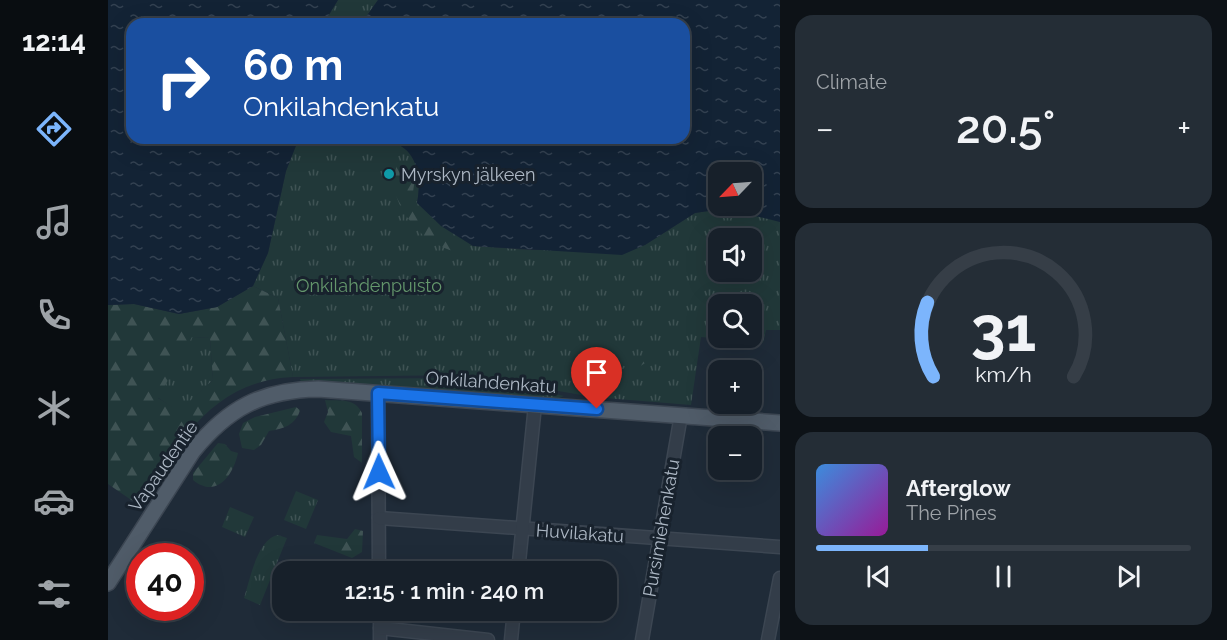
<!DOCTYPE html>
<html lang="en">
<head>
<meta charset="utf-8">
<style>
  body { margin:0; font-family:Raleway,sans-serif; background:#242d36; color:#f1f3f6; height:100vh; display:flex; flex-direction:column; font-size:22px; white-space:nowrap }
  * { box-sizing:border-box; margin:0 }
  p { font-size:20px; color:#9ea3a8 }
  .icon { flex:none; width:33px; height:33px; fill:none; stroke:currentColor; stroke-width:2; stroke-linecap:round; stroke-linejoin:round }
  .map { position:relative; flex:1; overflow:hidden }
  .panel { display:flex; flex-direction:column; gap:15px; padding:15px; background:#0d1217; width:447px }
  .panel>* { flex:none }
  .hud { position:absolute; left:18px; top:18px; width:564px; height:126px; border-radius:18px; box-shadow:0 6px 24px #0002,0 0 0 2px #363e47; background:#1a4fa0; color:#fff; overflow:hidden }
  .needle { width:39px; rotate:245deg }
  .tools { position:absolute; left:600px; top:162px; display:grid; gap:12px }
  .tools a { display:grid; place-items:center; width:54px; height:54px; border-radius:12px; background:#17202a; box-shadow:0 6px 24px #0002,0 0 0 2px #363e47; font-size:30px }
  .speed { position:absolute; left:18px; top:543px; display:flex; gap:12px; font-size:30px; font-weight:700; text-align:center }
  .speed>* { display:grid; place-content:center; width:78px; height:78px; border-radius:50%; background:#17202a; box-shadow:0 6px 24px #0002,0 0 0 2px #363e47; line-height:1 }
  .speed .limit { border:9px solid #d22; background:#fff; color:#111 }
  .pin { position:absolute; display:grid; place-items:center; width:51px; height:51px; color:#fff; margin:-62px -26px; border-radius:50% 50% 50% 0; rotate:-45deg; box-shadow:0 0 6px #0007 }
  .pin .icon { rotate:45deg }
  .me { position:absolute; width:66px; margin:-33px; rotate:359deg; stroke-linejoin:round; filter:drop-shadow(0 0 4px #0008) }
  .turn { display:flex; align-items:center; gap:21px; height:126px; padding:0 18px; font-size:27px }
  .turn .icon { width:78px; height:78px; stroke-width:2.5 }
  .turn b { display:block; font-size:42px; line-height:51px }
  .big { font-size:45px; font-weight:600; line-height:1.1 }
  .panel .card { flex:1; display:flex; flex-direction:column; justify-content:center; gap:9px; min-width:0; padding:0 21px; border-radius:18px; background:#242d36 }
  .panel .dial { align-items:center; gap:0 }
  .dial svg { height:156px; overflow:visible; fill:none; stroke:#363e47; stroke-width:7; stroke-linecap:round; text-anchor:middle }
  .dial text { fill:#f1f3f6; stroke:none }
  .song { display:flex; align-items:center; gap:18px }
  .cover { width:72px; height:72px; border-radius:9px; background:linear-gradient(135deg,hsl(210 70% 55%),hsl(300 70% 35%)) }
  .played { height:6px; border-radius:3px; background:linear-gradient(90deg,#7cb5fc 30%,#363e47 30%) }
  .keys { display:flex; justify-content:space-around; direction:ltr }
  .heat { display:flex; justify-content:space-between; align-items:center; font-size:33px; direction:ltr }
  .trip { position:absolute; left:164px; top:561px; width:345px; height:60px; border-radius:18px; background:#17202a; box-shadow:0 6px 24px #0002,0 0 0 2px #363e47; font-weight:600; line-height:60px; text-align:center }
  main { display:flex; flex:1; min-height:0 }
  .dock { display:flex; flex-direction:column; width:108px; justify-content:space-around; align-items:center; background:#090d11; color:#9ea3a8 }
  .dock .icon { width:42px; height:42px }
  .dock .active { color:#7cb5fc }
  .dock b { font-size:27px; color:#f1f3f6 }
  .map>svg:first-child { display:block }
</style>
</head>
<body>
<main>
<nav class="dock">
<b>12:14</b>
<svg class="icon active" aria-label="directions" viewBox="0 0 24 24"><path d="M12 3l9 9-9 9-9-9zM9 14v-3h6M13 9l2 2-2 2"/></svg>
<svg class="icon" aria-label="music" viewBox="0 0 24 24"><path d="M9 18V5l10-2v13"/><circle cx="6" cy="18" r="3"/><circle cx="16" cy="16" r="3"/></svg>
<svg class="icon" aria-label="phone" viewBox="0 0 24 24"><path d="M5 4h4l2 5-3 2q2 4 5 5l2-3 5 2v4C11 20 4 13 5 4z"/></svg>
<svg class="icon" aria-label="climate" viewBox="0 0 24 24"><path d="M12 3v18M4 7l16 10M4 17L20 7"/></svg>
<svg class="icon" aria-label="car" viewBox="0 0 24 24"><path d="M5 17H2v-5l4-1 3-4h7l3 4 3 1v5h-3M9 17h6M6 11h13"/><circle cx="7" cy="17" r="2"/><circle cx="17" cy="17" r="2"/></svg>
<svg class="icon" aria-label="filters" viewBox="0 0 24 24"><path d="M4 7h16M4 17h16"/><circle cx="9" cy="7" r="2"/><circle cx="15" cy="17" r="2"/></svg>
</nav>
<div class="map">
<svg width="672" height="640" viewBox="0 0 672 640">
  <defs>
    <pattern id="grass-tufts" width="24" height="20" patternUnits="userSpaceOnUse" patternTransform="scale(1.5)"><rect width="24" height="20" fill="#213839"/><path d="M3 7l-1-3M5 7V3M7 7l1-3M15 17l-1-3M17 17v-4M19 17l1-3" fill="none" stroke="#3f5354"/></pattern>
    <pattern id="forest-firs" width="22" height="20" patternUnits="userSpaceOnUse" patternTransform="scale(1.5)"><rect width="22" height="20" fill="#213839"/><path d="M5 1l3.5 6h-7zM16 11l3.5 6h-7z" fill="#3f5354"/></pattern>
    <pattern id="water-ripples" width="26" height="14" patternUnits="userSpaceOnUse" patternTransform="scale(1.5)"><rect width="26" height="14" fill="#132335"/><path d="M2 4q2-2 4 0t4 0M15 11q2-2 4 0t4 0" fill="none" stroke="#334151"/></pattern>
  </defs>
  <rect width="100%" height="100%" fill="#1f2b38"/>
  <g fill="url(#grass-tufts)" fill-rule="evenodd">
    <polygon points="230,0 270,0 253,24 220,24 219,18"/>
    <path d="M191 138H241L252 145C299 130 317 161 309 203L365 246 422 250H464L537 245 587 213 607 210 662 218 672 222V330H658L655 343 593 337 583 405 485 397 359 375 185 377 170 298 145 286 160 253 178 171ZM610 238H644V272H610ZM610 304H644V338H610Z"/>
    <polygon points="0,332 102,338 105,380 71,412 27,382"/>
    <polygon points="359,378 385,381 456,396 445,400 193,382 192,379"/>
    <polygon points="188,491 210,500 198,529 176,520"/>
    <polygon points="122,507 146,517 137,537 114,527"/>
    <path d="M170 535 179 538 152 605 136 598C142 580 149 539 170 535Z"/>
  </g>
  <g fill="url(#forest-firs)" fill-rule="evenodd">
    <path d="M290 163 300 165 306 185 303 206 348 245 385 258 381 263C361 256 333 250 316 236 295 217 278 189 290 163Z"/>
    <path d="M145 286 170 298 185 377C103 381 71 443 32 506L0 484V305L26 304 71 314 109 307ZM84 337 102 338 105 380 71 411 50 398Z"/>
    <path d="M543 352 545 358 523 372 500 374 456 370C483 356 508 388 543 352Z"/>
    <path d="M217 400C233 401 247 398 254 413V463L246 457 243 436 223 432 216 422 220 412Z"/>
    <path d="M188 407 192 410C188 425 175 429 161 431L153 445 146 450 134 448 131 434 135 423 147 417Z"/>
    <path d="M110 443 117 444 123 451 130 453C125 476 108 499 85 480V473Z"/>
    <polygon points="247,529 255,531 254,552 244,558 206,543 209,535 239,539"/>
  </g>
  <g fill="url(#water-ripples)" fill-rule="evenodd">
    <polygon points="0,0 230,0 219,18 220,24 24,24 24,138 191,138 178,171 160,253 145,286 109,307 71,314 26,304 0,305"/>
    <path d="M270 0H672V222L631 212 607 210 587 213 537 245 514 255 365 246 333 226 309 203C317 161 298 130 252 145L241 138H576V24H253ZM610 172H644V206H610Z"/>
  </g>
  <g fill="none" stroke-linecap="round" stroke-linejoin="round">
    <defs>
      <g id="minor">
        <polyline points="270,393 271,572"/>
        <polyline points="271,518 672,547"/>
        <polyline points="410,572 427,405"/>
        <polyline points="272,610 272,640"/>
        <polyline points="272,628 380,640"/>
        <polyline points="403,640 406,610"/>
        <polyline points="534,640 573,415"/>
        <polyline points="660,640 672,578"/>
      </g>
      <path id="major" d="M0 583 85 451C120 408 154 390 210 389L672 423"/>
    </defs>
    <use href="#minor" stroke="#3c4652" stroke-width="15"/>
    <use href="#major" stroke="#3c4652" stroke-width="18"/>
    <use href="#minor" stroke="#333d49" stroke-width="12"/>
    <use href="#major" stroke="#505c69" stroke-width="15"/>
  </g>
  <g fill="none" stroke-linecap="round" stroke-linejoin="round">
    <defs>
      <polyline id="route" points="271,472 270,393 489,409"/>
    </defs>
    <use href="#route" stroke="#114b97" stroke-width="15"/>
    <use href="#route" stroke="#1a73e8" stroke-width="10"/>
  </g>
  <circle fill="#0f9aa8" stroke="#18222d" stroke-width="2" cx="281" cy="174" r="6"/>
  <g text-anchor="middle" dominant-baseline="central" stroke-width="6" stroke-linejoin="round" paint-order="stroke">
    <g font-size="18" fill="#adb8c5" stroke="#18222d" text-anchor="start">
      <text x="293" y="174">Myrskyn jälkeen</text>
    </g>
    <g font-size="18" fill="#64976c" stroke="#18222d">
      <text x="261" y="285">Onkilahdenpuisto</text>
    </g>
    <g font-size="18" fill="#adb8c5" stroke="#18222d">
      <text transform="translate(383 382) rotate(4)">Onkilahdenkatu</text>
      <text transform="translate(55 466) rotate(-55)">Vapaudentie</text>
      <text transform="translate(553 528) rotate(-80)">Pursimiehenkatu</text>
      <text transform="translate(472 533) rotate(4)">Huvilakatu</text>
    </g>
  </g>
</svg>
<div class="tools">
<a><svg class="needle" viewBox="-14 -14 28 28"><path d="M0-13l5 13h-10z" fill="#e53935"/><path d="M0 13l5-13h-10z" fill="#9ea3a8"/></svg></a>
<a><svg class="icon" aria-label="sound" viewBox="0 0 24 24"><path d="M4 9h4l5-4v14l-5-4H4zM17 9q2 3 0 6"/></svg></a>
<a><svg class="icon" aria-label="search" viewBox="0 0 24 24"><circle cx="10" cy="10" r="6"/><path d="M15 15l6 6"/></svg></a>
<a>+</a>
<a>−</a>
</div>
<div class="speed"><div class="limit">40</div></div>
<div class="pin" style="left:489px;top:409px;background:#d93025"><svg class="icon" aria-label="arrive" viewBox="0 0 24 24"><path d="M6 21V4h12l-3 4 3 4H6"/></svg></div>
<svg class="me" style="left:271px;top:472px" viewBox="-20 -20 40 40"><path d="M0-17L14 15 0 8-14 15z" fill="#1a73e8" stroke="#fff" stroke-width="4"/></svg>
<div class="trip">12:15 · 1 min · 240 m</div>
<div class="hud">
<div class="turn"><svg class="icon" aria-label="right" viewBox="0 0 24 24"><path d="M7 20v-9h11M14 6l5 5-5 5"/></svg><div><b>60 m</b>Onkilahdenkatu</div></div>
</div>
</div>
<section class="panel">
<div class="card"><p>Climate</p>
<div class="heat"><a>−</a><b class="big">20.5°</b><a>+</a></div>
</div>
<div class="card dial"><svg viewBox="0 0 100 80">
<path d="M14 69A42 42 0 1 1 86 69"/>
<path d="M14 69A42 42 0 0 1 11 31" stroke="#7cb5fc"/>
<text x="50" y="56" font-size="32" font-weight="700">31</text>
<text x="50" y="72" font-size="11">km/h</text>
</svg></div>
<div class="card">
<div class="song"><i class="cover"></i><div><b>Afterglow</b><p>The Pines</p></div></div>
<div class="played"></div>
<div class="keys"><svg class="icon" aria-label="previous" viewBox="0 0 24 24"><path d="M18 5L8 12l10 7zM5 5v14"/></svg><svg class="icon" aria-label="pause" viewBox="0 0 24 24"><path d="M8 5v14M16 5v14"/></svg><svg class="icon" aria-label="next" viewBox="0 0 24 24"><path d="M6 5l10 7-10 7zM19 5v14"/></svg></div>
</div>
</section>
</main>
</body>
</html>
